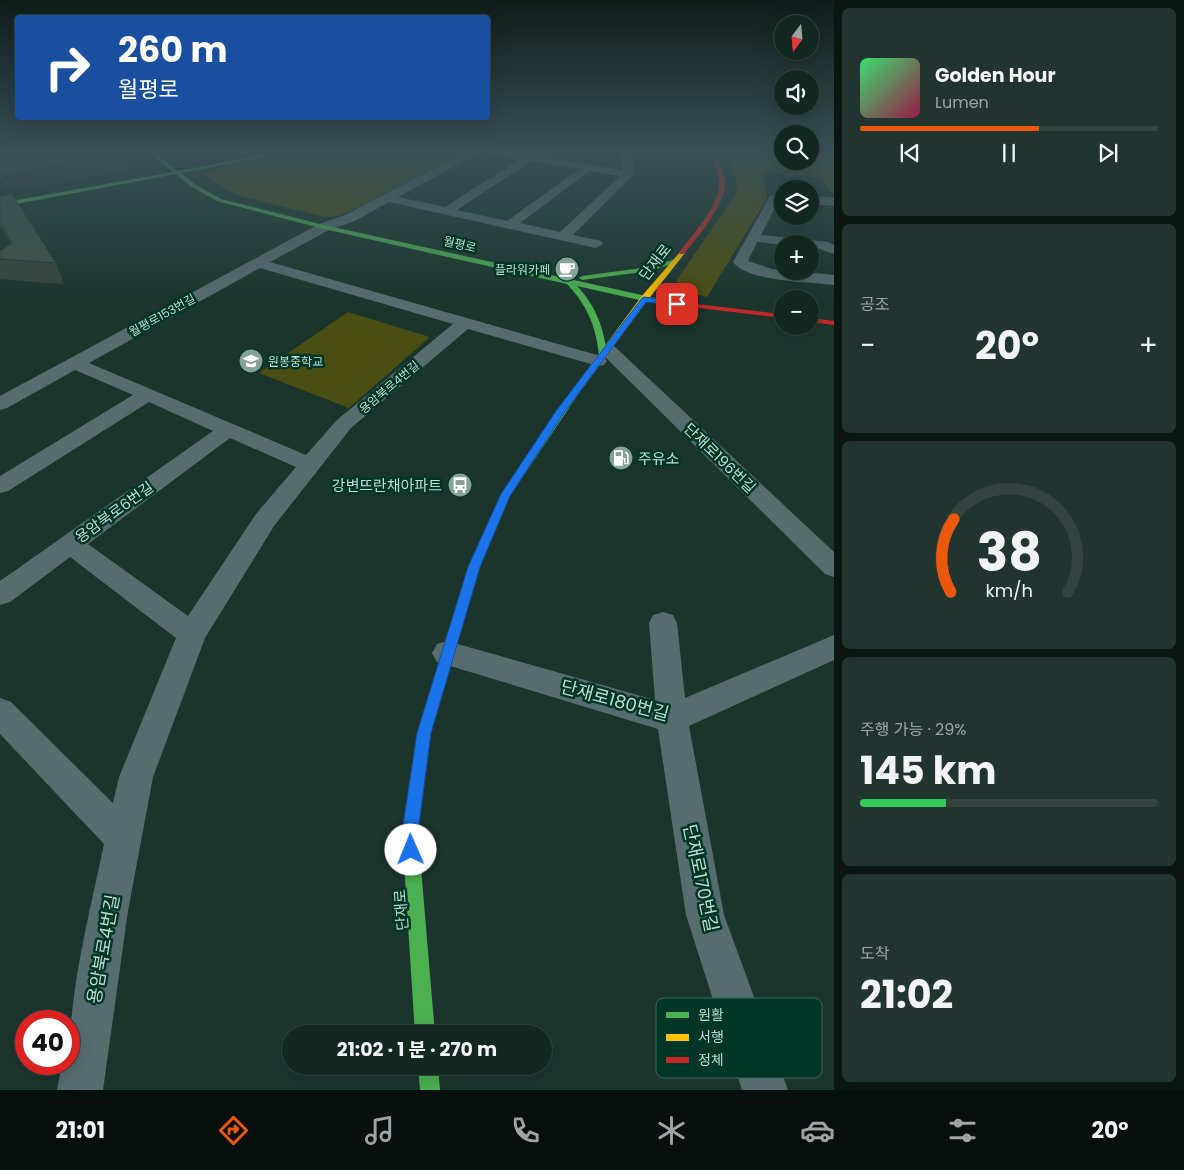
<!DOCTYPE html>
<html lang="ko">
<head>
<meta charset="utf-8">
<style>
  body { margin:0; font-family:Poppins,"Noto Sans KR",sans-serif; background:#21342f; color:#f1f3f6; height:100vh; display:flex; flex-direction:column; font-size:19px; white-space:nowrap }
  * { box-sizing:border-box; margin:0 }
  p { font-size:16px; color:#9da6a5 }
  .icon { flex:none; width:28px; height:28px; fill:none; stroke:currentColor; stroke-width:2; stroke-linecap:round; stroke-linejoin:round }
  .map { position:relative; flex:1; overflow:hidden }
  .sheet { display:flex; flex-direction:column; gap:8px; padding:8px; background:#0b1613; width:350px }
  .sheet>* { flex:none }
  .hud { position:absolute; left:15px; top:15px; width:475px; height:105px; border-radius:5px; box-shadow:0 5px 20px #0002,0 0 0 1px #334440; background:#1a4fa0; color:#fff; overflow:hidden }
  .needle { width:32px; rotate:196deg }
  .tools { position:absolute; left:774px; top:15px; display:grid; gap:10px }
  .tools a { display:grid; place-items:center; width:45px; height:45px; border-radius:50%; background:#142822; box-shadow:0 5px 20px #0002,0 0 0 1px #334440; font-size:25px }
  .speed { position:absolute; left:15px; top:1010px; display:flex; gap:10px; font-size:25px; font-weight:700; text-align:center }
  .speed>* { display:grid; place-content:center; width:65px; height:65px; border-radius:50%; background:#142822; box-shadow:0 5px 20px #0002,0 0 0 1px #334440; line-height:1 }
  .speed .limit { border:8px solid #d22; background:#fff; color:#111 }
  .pin { position:absolute; display:grid; place-items:center; width:42px; height:42px; color:#fff; margin:-21px; border-radius:10px; box-shadow:0 2px 8px #0006 }
  .me { position:absolute; width:55px; margin:-28px; rotate:359deg; stroke-linejoin:round; filter:drop-shadow(0 0 4px #0008) }
  .turn { display:flex; align-items:center; gap:18px; height:105px; padding:0 20px; font-size:22px }
  .turn .icon { width:65px; height:65px; stroke-width:2.5 }
  .turn b { display:block; font-size:35px; line-height:42px }
  .big { font-size:38px; font-weight:700; line-height:1.1 }
  .sheet .tile { flex:1; display:flex; flex-direction:column; justify-content:center; gap:8px; min-width:0; padding:0 18px; border-radius:8px; background:#21342f }
  .sheet .dial { align-items:center; gap:0 }
  .dial svg { height:130px; overflow:visible; fill:none; stroke:#334440; stroke-width:7; stroke-linecap:round; text-anchor:middle }
  .dial text { fill:#f1f3f6; stroke:none }
  .song { display:flex; align-items:center; gap:15px }
  .cover { width:60px; height:60px; border-radius:8px; background:linear-gradient(135deg,hsl(140 70% 55%),hsl(340 70% 35%)) }
  .played { height:5px; border-radius:2px; background:linear-gradient(90deg,#ea580c 60%,#334440 60%) }
  .keys { display:flex; justify-content:space-around; direction:ltr }
  .heat { display:flex; justify-content:space-between; align-items:center; font-size:28px; direction:ltr }
  .charge { height:8px; border-radius:4px; background:linear-gradient(90deg,#34c759 29%,#334440 0) }
  .trip { position:absolute; left:282px; top:1025px; width:270px; height:50px; border-radius:25px; background:#142822; box-shadow:0 5px 20px #0002,0 0 0 1px #334440; font-weight:700; line-height:50px; text-align:center }
  .tabs { display:flex; height:80px; justify-content:space-around; align-items:center; background:#08100e; color:#9da6a5 }
  .tabs .icon { width:35px; height:35px }
  .tabs .current { color:#ea580c }
  .tabs b { font-size:22px; color:#f1f3f6 }
  main { display:flex; flex:1; min-height:0 }
  .map>svg:first-child { display:block }
</style>
</head>
<body>
<main>
<div class="map">
<svg width="834" height="1090" viewBox="0 0 834 1090">
  <rect width="100%" height="100%" fill="#1b352d"/>
  <g fill="#4b4e12">
    <polygon points="316,150 465,150 363,205 339,216 325,217 237,195 206,177 207,174 221,167"/>
    <polygon points="539,150 622,150 622,155 579,153 579,163 537,157 535,155"/>
    <path d="M722 150H782V161H810V150H834V195L818 177 761 172 767 194 766 200 707 297 688 292 676 281 736 194C740 179 729 163 722 150Z"/>
    <polygon points="348,312 430,337 349,408 259,373"/>
  </g>
  <g fill="none" stroke-linecap="round" stroke-linejoin="round">
    <g fill="#576c6f" fill-rule="evenodd">
      <path d="M468 150H505L527 154 530 150H538L539 152 536 156 622 170V150H632L634 174 573 235 601 241 603 244 596 248 389 202 355 221 329 230 270 262 604 357 607 361 604 365 598 366 468 329 351 428 274 526 205 638 153 777 128 911 103 1090H57L62 1064H69C69 990 89 916 104 844L0 734V698L11 702 113 803 119 777 176 638 70 557 10 602 0 605V581L213 431 149 402 8 491 0 493V476L133 395 75 370 7 408 0 410V396L319 224 345 215ZM481 152 520 159 445 207 398 197ZM531 161 579 169 507 221 457 210ZM590 171 620 176 560 232 520 223ZM260 268 453 324 337 420 306 455 89 363ZM230 438 296 467 256 514 188 616 88 544Z"/>
      <path d="M782 194V201L778 202 761 235 828 242 834 245V254L820 249 810 248V244L782 245 757 242 748 261 772 269 834 275V285C811 282 747 282 733 262L770 196Z"/>
      <polygon points="810,196 834,198 834,206 810,204"/>
      <polygon points="607,344 613,345 834,552 834,577 825,574 601,353 598,349 601,345"/>
      <polygon points="663,612 673,615 677,623 685,698 834,635 834,660 689,726 724,915 788,1090 742,1090 686,915 658,729 447,665 437,662 432,653 437,644 447,641 655,700 649,623 653,615"/>
    </g>
    <g fill="#4caf50" fill-rule="evenodd">
      <path d="M151 150 178 171 289 150H301L181 173 196 185 221 199 324 225 678 303 674 305 644 301 577 286C596 306 604 328 607 355L603 357 599 355C596 326 587 305 567 284L324 229 217 201 192 187 176 174 0 207V203L173 172 146 150Z"/>
      <polygon points="676,259 678,260 678,262 650,271 582,280 579,278 582,276 649,267"/>
      <polygon points="579,384 583,387 510,496 480,567 431,733 418,832 435,1034 415,1034 402,832 417,733 468,567 500,496 576,385"/>
      <polygon points="418,1066 438,1066 440,1090 420,1090"/>
    </g>
    <polygon fill="#ffc107" fill-rule="evenodd" points="680,252 685,253 647,301 582,389 576,389 576,385 641,297"/>
    <g fill="#c62828" fill-rule="evenodd">
      <path d="M710 150H714C718 160 723 170 725 180 727 204 698 236 684 254H680L679 253C692 234 722 204 719 180 718 170 713 160 710 150Z"/>
      <polygon points="671,301 782,314 782,318 674,305 671,305"/>
      <polygon points="810,318 834,321 834,325 810,322"/>
    </g>
  </g>
  <g fill="#35473d">
    <polygon points="0,150 131,170 10,191 0,178"/>
    <polygon points="0,196 56,263 64,284 0,279 0,251 11,244 0,225"/>
  </g>
  <polygon fill="#2b3932" points="126,153 131,170 10,191 2,174"/>
  <g fill="#3e5247" stroke="#2b3932">
    <polygon points="0,150 123,150 126,153 2,174 0,170"/>
    <polygon points="12,194 56,263 0,259 0,251 12,243 0,221 0,196"/>
  </g>
  <linearGradient id="sky" x2="0" y2="1"><stop stop-color="#0f1d19"/><stop offset="0.5" stop-color="#395157"/><stop offset="1" stop-color="#395157" stop-opacity="0"/></linearGradient>
  <rect width="834" height="303" fill="url(#sky)"/>
  <polygon fill="#1a73e8" stroke="#114b97" points="644,297 677,301 681,304 677,306 646,302 564,413 510,496 480,567 431,733 418,832 420,850 417,856 411,859 406,856 403,850 402,832 417,733 468,567 501,494 556,411 642,298"/>
  <defs>
    <symbol id="cafe-disc" viewBox="-11 -11 22 22"><circle r="9.5" fill="#86a298" stroke="#023627"/><path d="M-5.5-4.5H6V0H3Q3 3.5 0 3.5H-2.5Q-5.5 3.5-5.5 0ZM3-3.2v2h1.7v-2ZM-6 4.5H4V6H-6Z" fill="#fff"/></symbol>
    <symbol id="school-disc" viewBox="-11 -11 22 22"><circle r="9.5" fill="#86a298" stroke="#023627"/><path d="M0-5L7-2L0 1L-7-2ZM-4 1L0 2.5L4 1V4Q0 6-4 4Z" fill="#fff"/></symbol>
    <symbol id="fuel-disc" viewBox="-11 -11 22 22"><circle r="9.5" fill="#86a298" stroke="#023627"/><path d="M-5.5-6h7V0h2V4h1.3V-2.5L3-4.5l.8-.8L6-3V5H2.5V1h-1V6h-7ZM-4.2-4.7v3.2H.2V-4.7Z" fill="#fff"/></symbol>
    <symbol id="bus-disc" viewBox="-11 -11 22 22"><circle r="9.5" fill="#86a298" stroke="#023627"/><path d="M-5-6H5V4H4V6H2V4H-2V6H-4V4H-5ZM-3.5-4V0h7V-4ZM-3.5 1.2v1.5H-2V1.2ZM2 1.2v1.5H3.5V1.2Z" fill="#fff"/></symbol>
  </defs>
  <g fill-rule="evenodd">
    <use href="#cafe-disc" x="553" y="255" width="28" height="28"/>
    <use href="#school-disc" x="237" y="347" width="28" height="28"/>
    <use href="#fuel-disc" x="607" y="444" width="28" height="28"/>
    <use href="#bus-disc" x="446" y="471" width="28" height="28"/>
  </g>
  <g text-anchor="middle" dominant-baseline="central" stroke-width="5" stroke-linejoin="round" paint-order="stroke">
    <g font-size="12" fill="#bfddd1" stroke="#023627">
      <text transform="translate(460 244) rotate(13)">월평로</text>
      <text transform="translate(162 315) rotate(-29)">월평로153번길</text>
      <text transform="translate(389 387) rotate(-40)">용암북로4번길</text>
    </g>
    <g font-size="12" fill="#bfddd1" stroke="#023627" text-anchor="end">
      <text x="550" y="269">플라워카페</text>
      <text x="268" y="361" text-anchor="start">원봉중학교</text>
    </g>
    <g font-size="15" fill="#bfddd1" stroke="#023627">
      <text transform="translate(655 262) rotate(-52)">단재로</text>
      <text transform="translate(720 458) rotate(44)">단재로196번길</text>
      <text transform="translate(114 512) rotate(-36)">용암북로6번길</text>
      <text transform="translate(401 910) rotate(-94)">단재로</text>
    </g>
    <g font-size="15" fill="#bfddd1" stroke="#023627" text-anchor="start">
      <text x="638" y="458">주유소</text>
      <text x="442" y="485" text-anchor="end">강변뜨란채아파트</text>
    </g>
    <g font-size="18" fill="#bfddd1" stroke="#023627">
      <text transform="translate(615 700) rotate(15)">단재로180번길</text>
      <text transform="translate(701 878) rotate(78)">단재로170번길</text>
      <text transform="translate(103 949) rotate(-80)">용암북로4번길</text>
    </g>
  </g>
  <rect x="656" y="998" width="166" height="80" rx="8" fill="#023627" stroke="#3b685a" stroke-width="1"/>
  <rect x="666" y="1012" width="23" height="6" fill="#4caf50"/>
  <rect x="666" y="1034" width="23" height="7" fill="#ffc107"/>
  <rect x="666" y="1057" width="23" height="6" fill="#c62828"/>
  <g font-size="14" fill="#bfddd1">
    <text x="698" y="1020">원활</text>
    <text x="698" y="1042">서행</text>
    <text x="698" y="1065">정체</text>
  </g>
</svg>
<div class="tools">
<a><svg class="needle" viewBox="-14 -14 28 28"><path d="M0-13l5 13h-10z" fill="#e53935"/><path d="M0 13l5-13h-10z" fill="#9da6a5"/></svg></a>
<a><svg class="icon" aria-label="sound" viewBox="0 0 24 24"><path d="M4 9h4l5-4v14l-5-4H4zM17 9q2 3 0 6"/></svg></a>
<a><svg class="icon" aria-label="search" viewBox="0 0 24 24"><circle cx="10" cy="10" r="6"/><path d="M15 15l6 6"/></svg></a>
<a><svg class="icon" aria-label="layers" viewBox="0 0 24 24"><path d="M12 4l9 5-9 5-9-5zM3 14l9 5 9-5"/></svg></a>
<a>+</a>
<a>−</a>
</div>
<div class="speed"><div class="limit">40</div></div>
<div class="pin" style="left:677px;top:304px;background:#d93025"><svg class="icon" aria-label="arrive" viewBox="0 0 24 24"><path d="M6 21V4h12l-3 4 3 4H6"/></svg></div>
<svg class="me" style="left:411px;top:850px" viewBox="-20 -20 40 40"><circle r="19" fill="#fff"/><path d="M0-13L10 11 0 6-10 11z" fill="#1a73e8"/></svg>
<div class="trip">21:02 · 1 분 · 270 m</div>
<div class="hud">
<div class="turn"><svg class="icon" aria-label="right" viewBox="0 0 24 24"><path d="M7 20v-9h11M14 6l5 5-5 5"/></svg><div><b>260 m</b>월평로</div></div>
</div>
</div>
<section class="sheet">
<div class="tile">
<div class="song"><i class="cover"></i><div><b>Golden Hour</b><p>Lumen</p></div></div>
<div class="played"></div>
<div class="keys"><svg class="icon" aria-label="previous" viewBox="0 0 24 24"><path d="M18 5L8 12l10 7zM5 5v14"/></svg><svg class="icon" aria-label="pause" viewBox="0 0 24 24"><path d="M8 5v14M16 5v14"/></svg><svg class="icon" aria-label="next" viewBox="0 0 24 24"><path d="M6 5l10 7-10 7zM19 5v14"/></svg></div>
</div>
<div class="tile"><p>공조</p>
<div class="heat"><a>−</a><b class="big">20°</b><a>+</a></div>
</div>
<div class="tile dial"><svg viewBox="0 0 100 80">
<path d="M14 69A42 42 0 1 1 86 69"/>
<path d="M14 69A42 42 0 0 1 16 24" stroke="#ea580c"/>
<text x="50" y="56" font-size="32" font-weight="700">38</text>
<text x="50" y="72" font-size="11">km/h</text>
</svg></div>
<div class="tile"><p>주행 가능 · 29%</p><b class="big">145 km</b><div class="charge"></div></div>
<div class="tile"><p>도착</p><b class="big">21:02</b></div>
</section>
</main>
<nav class="tabs">
<b>21:01</b>
<svg class="icon current" aria-label="directions" viewBox="0 0 24 24"><path d="M12 3l9 9-9 9-9-9zM9 14v-3h6M13 9l2 2-2 2"/></svg>
<svg class="icon" aria-label="music" viewBox="0 0 24 24"><path d="M9 18V5l10-2v13"/><circle cx="6" cy="18" r="3"/><circle cx="16" cy="16" r="3"/></svg>
<svg class="icon" aria-label="phone" viewBox="0 0 24 24"><path d="M5 4h4l2 5-3 2q2 4 5 5l2-3 5 2v4C11 20 4 13 5 4z"/></svg>
<svg class="icon" aria-label="climate" viewBox="0 0 24 24"><path d="M12 3v18M4 7l16 10M4 17L20 7"/></svg>
<svg class="icon" aria-label="car" viewBox="0 0 24 24"><path d="M5 17H2v-5l4-1 3-4h7l3 4 3 1v5h-3M9 17h6M6 11h13"/><circle cx="7" cy="17" r="2"/><circle cx="17" cy="17" r="2"/></svg>
<svg class="icon" aria-label="filters" viewBox="0 0 24 24"><path d="M4 7h16M4 17h16"/><circle cx="9" cy="7" r="2"/><circle cx="15" cy="17" r="2"/></svg>
<b>20°</b>
</nav>
</body>
</html>
